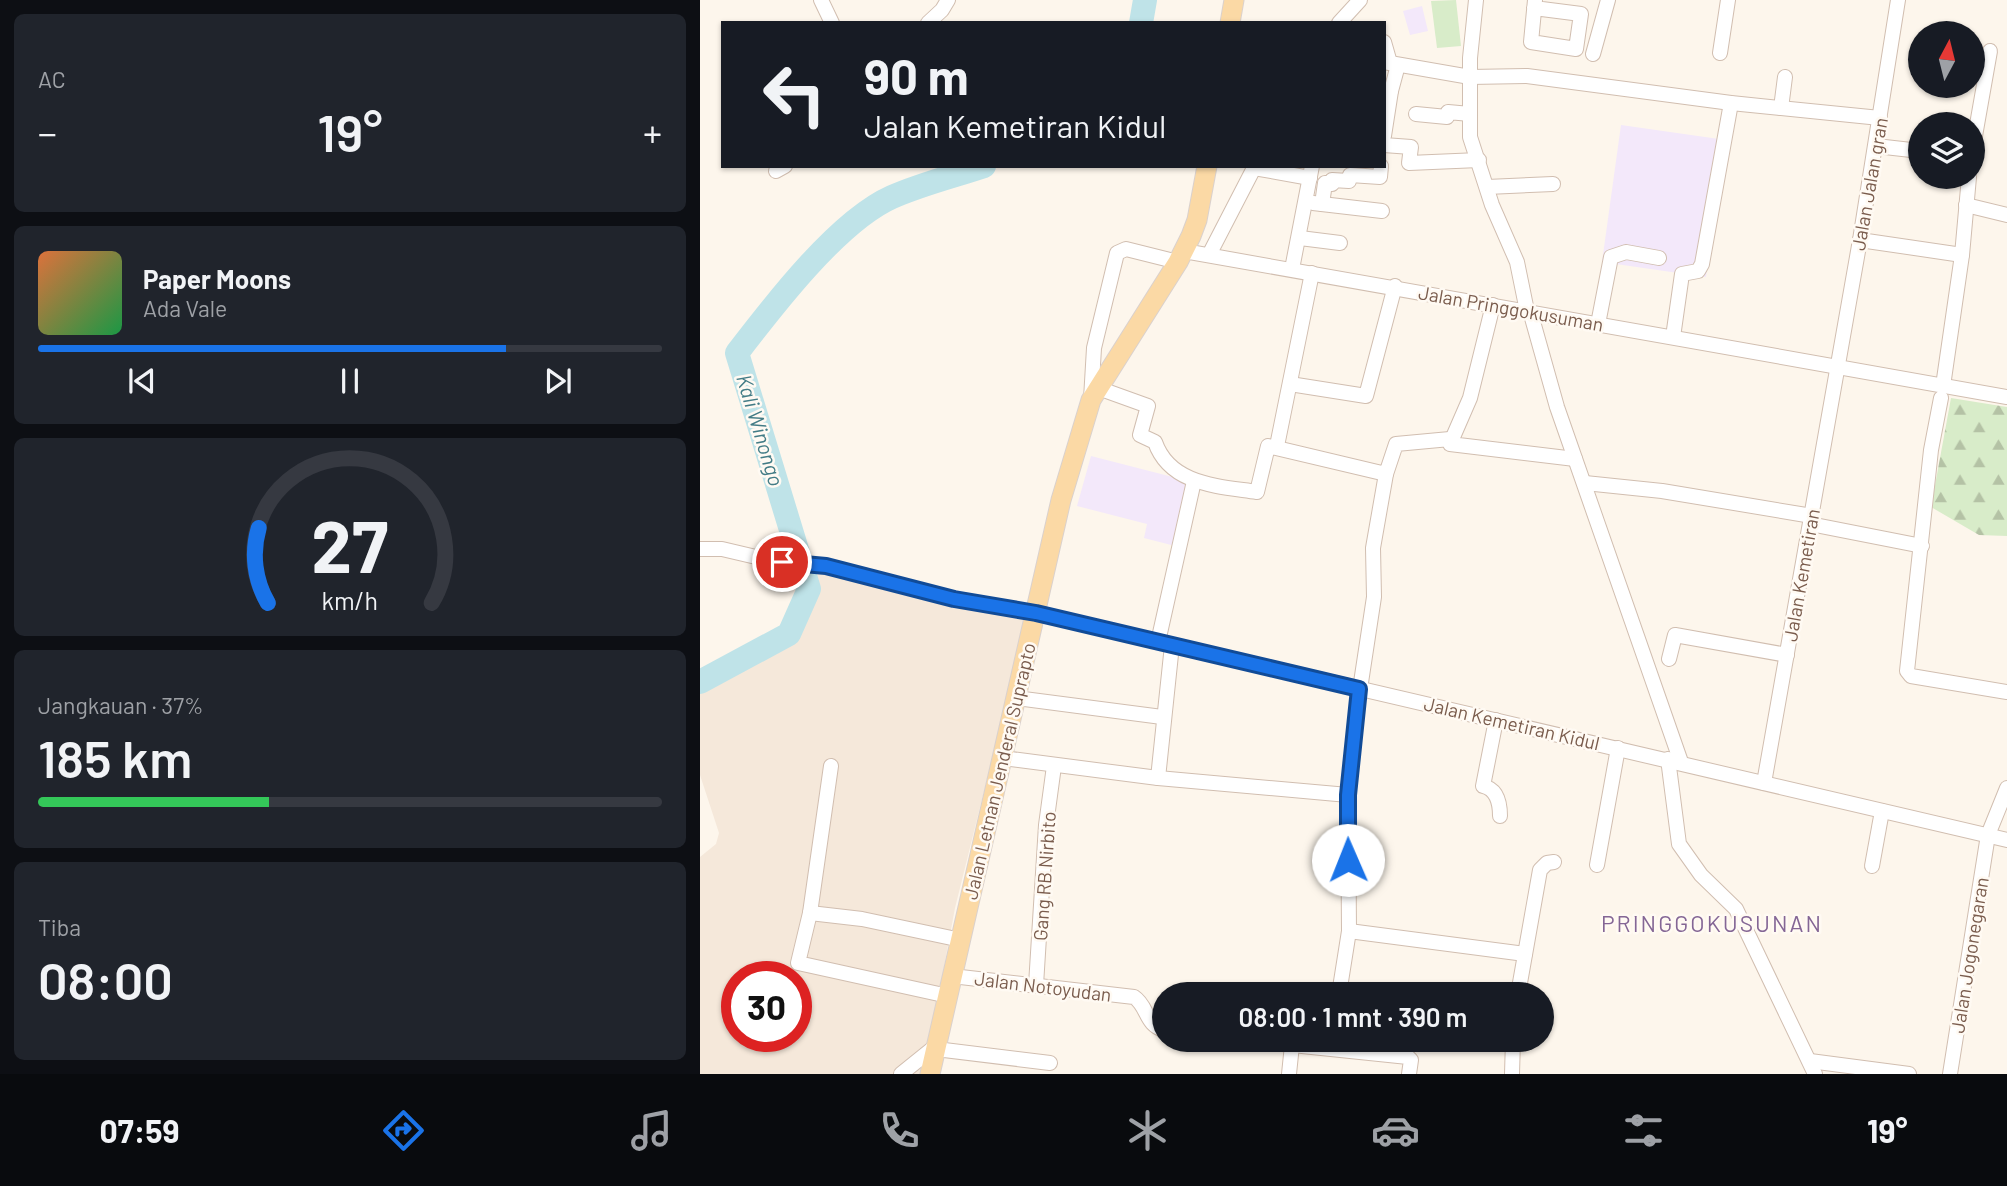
<!DOCTYPE html>
<html lang="id">
<head>
<meta charset="utf-8">
<style>
  body { margin:0; font-family:Barlow,sans-serif; background:#20242c; color:#f1f3f6; height:100vh; display:flex; flex-direction:column; font-size:26px; white-space:nowrap }
  * { box-sizing:border-box; margin:0 }
  p { font-size:23px; color:#9ea1a6 }
  .icon { flex:none; width:38px; height:38px; fill:none; stroke:currentColor; stroke-width:2; stroke-linecap:round; stroke-linejoin:round }
  .map { position:relative; flex:1; overflow:hidden }
  .details { display:flex; flex-direction:column; gap:14px; padding:14px; background:#0d0f14; width:700px }
  .details>* { flex:none }
  .guide { position:absolute; left:21px; top:21px; width:665px; height:147px; border-radius:0px; box-shadow:0 2px 5px #0004; background:#171b24; color:#f1f3f6; overflow:hidden }
  .needle { width:46px; rotate:7deg }
  .controls { position:absolute; left:1208px; top:21px; display:grid; gap:14px }
  .controls a { display:grid; place-items:center; width:77px; height:77px; border-radius:50%; background:#171b24; box-shadow:0 2px 5px #0004; font-size:35px }
  .speed { position:absolute; left:21px; top:961px; display:flex; gap:14px; font-size:35px; font-weight:700; text-align:center }
  .speed>* { display:grid; place-content:center; width:91px; height:91px; border-radius:50%; background:#171b24; box-shadow:0 2px 5px #0004; line-height:1 }
  .speed .limit { border:10px solid #d22; background:#fff; color:#111 }
  .pin { position:absolute; display:grid; place-items:center; width:60px; height:60px; color:#fff; margin:-30px; border:4px solid #fff; border-radius:50%; box-shadow:0 2px 7px #0007 }
  .me { position:absolute; width:77px; margin:-38px; rotate:359deg; stroke-linejoin:round; filter:drop-shadow(0 0 5px #0008) }
  .turn { display:flex; align-items:center; gap:24px; height:147px; padding:0 28px; font-size:32px }
  .turn .icon { width:91px; height:91px; stroke-width:2.5 }
  .turn b { display:block; font-size:49px; line-height:60px }
  .big { font-size:52px; font-weight:600; line-height:1.1 }
  .details .tile { flex:1; display:flex; flex-direction:column; justify-content:center; gap:10px; min-width:0; padding:0 24px; border-radius:10px; background:#20242c }
  .details .dial { align-items:center; gap:0 }
  .dial svg { height:182px; overflow:visible; fill:none; stroke:#363941; stroke-width:7; stroke-linecap:round; text-anchor:middle }
  .dial text { fill:#f1f3f6; stroke:none }
  .song { display:flex; align-items:center; gap:21px }
  .cover { width:84px; height:84px; border-radius:10px; background:linear-gradient(135deg,hsl(20 70% 55%),hsl(140 70% 35%)) }
  .played { height:7px; border-radius:4px; background:linear-gradient(90deg,#1a73e8 75%,#363941 75%) }
  .keys { display:flex; justify-content:space-around; direction:ltr }
  .heat { display:flex; justify-content:space-between; align-items:center; font-size:38px; direction:ltr }
  .charge { height:10px; border-radius:5px; background:linear-gradient(90deg,#34c759 37%,#363941 0) }
  .trip { position:absolute; left:452px; top:982px; width:402px; height:70px; border-radius:35px; background:#171b24; box-shadow:0 2px 5px #0004; font-weight:600; line-height:70px; text-align:center }
  .dock { display:flex; height:112px; justify-content:space-around; align-items:center; background:#090b0e; color:#9ea1a6 }
  .dock .icon { width:49px; height:49px }
  .dock .selected { color:#1a73e8 }
  .dock b { font-size:32px; color:#f1f3f6 }
  main { display:flex; flex:1; min-height:0 }
  .map>svg:first-child { display:block }
</style>
</head>
<body>
<main>
<section class="details">
<div class="tile"><p>AC</p>
<div class="heat"><a>−</a><b class="big">19°</b><a>+</a></div>
</div>
<div class="tile">
<div class="song"><i class="cover"></i><div><b>Paper Moons</b><p>Ada Vale</p></div></div>
<div class="played"></div>
<div class="keys"><svg class="icon" aria-label="previous" viewBox="0 0 24 24"><path d="M18 5L8 12l10 7zM5 5v14"/></svg><svg class="icon" aria-label="pause" viewBox="0 0 24 24"><path d="M8 5v14M16 5v14"/></svg><svg class="icon" aria-label="next" viewBox="0 0 24 24"><path d="M6 5l10 7-10 7zM19 5v14"/></svg></div>
</div>
<div class="tile dial"><svg viewBox="0 0 100 80">
<path d="M14 69A42 42 0 1 1 86 69"/>
<path d="M14 69A42 42 0 0 1 10 36" stroke="#1a73e8"/>
<text x="50" y="56" font-size="32" font-weight="700">27</text>
<text x="50" y="72" font-size="11">km/h</text>
</svg></div>
<div class="tile"><p>Jangkauan · 37%</p><b class="big">185 km</b><div class="charge"></div></div>
<div class="tile"><p>Tiba</p><b class="big">08:00</b></div>
</section>
<div class="map">
<svg width="1307" height="1074" viewBox="0 0 1307 1074">
  <defs>
    <pattern id="forest-firs" width="22" height="20" patternUnits="userSpaceOnUse" patternTransform="scale(1.75)"><rect width="22" height="20" fill="#d8ecc9"/><path d="M5 1l3.5 6h-7zM16 11l3.5 6h-7z" fill="#b4c2a5"/></pattern>
  </defs>
  <rect width="100%" height="100%" fill="#fdf6ec"/>
  <path fill="#f5e8da" fill-rule="evenodd" d="M117 569 328 614 255 908 224 1074H0V857L16 844 19 833 0 775V679L17 670 64 656 92 637 112 587 109 573ZM37 976H96V1036H37Z"/>
  <g fill="#f3e8fa">
    <polygon points="722,6 728,31 710,35 703,11"/>
    <polygon points="921,125 1026,140 1006,277 902,262"/>
    <polygon points="391,456 496,483 479,547 444,538 447,524 377,506"/>
  </g>
  <polygon fill="url(#forest-firs)" points="1251,398 1307,407 1307,536 1279,535 1231,507"/>
  <polygon fill="#d8ecc9" points="756,0 761,46 737,48 731,1"/>
  <g fill="none" stroke-linecap="round" stroke-linejoin="round">
    <g stroke="#bfe3e8" stroke-width="24">
      <polyline points="441,23 445,0"/>
      <path d="M0 682 89 634 109 589 37 353C73 306 138 221 192 197 221 184 254 176 284 166"/>
    </g>
    <defs>
      <g id="minor">
        <polyline points="121,0 132,23"/>
        <polyline points="776,0 770,58 770,137 792,205 817,262 827,311"/>
        <polyline points="834,8 881,14 876,49 831,42 835,0"/>
        <polyline points="228,23 242,10 248,0"/>
        <polyline points="639,23 660,0"/>
        <polyline points="684,42 690,63"/>
        <polyline points="1020,53 1028,0"/>
        <polyline points="893,54 908,0"/>
        <polyline points="684,62 770,77 827,76 1031,103 1180,118"/>
        <polyline points="684,90 691,91 684,136"/>
        <polyline points="691,91 698,65"/>
        <polyline points="1081,108 1085,77"/>
        <polyline points="716,114 747,117 748,112 770,114"/>
        <polyline points="684,145 711,147 709,163 779,160"/>
        <polyline points="1176,146 1220,151"/>
        <polyline points="1272,153 1290,51"/>
        <polyline points="554,168 610,178"/>
        <polyline points="76,171 85,166"/>
        <polyline points="787,187 853,184"/>
        <polyline points="613,203 682,211"/>
        <polyline points="622,204 625,183 632,184 632,180 649,181 650,175 680,177 681,166"/>
        <polyline points="1266,205 1307,215"/>
        <polyline points="600,238 640,243"/>
        <polyline points="1160,240 1262,255 1269,177"/>
        <polyline points="484,251 1307,397"/>
        <polyline points="509,255 555,166"/>
        <polyline points="592,269 612,166"/>
        <polyline points="793,305 770,398 750,444 875,459"/>
        <polyline points="830,311 857,407 981,762"/>
        <polyline points="898,324 911,257 926,252 959,258"/>
        <polyline points="973,337 982,274 998,271 1002,264 1031,103"/>
        <polyline points="590,384 666,396 695,286"/>
        <polyline points="1243,386 1262,255"/>
        <path d="M398 388 448 406 440 435 455 442C470 485 518 486 557 492L568 446 686 474 696 444 750 439"/>
        <polyline points="1241,398 1231,450 1207,671 1211,676 1307,692"/>
        <polyline points="391,399 394,348 417,253 426,249 478,262"/>
        <polyline points="578,441 612,273"/>
        <polyline points="885,483 962,491 1112,516"/>
        <polyline points="1110,524 1222,546"/>
        <polyline points="0,549 22,549 73,561 126,566 254,599 336,613 1307,840"/>
        <polyline points="458,642 494,481"/>
        <polyline points="969,659 975,635 1087,655"/>
        <polyline points="660,689 674,597 673,548 686,474"/>
        <polyline points="316,698 462,717"/>
        <path d="M796 720 783 786C797 789 800 803 800 816"/>
        <polyline points="303,758 458,778 648,795"/>
        <polyline points="968,759 979,844 1001,875 1036,909 1115,1074"/>
        <polyline points="131,766 110,913 98,963 248,996"/>
        <polyline points="458,778 472,645"/>
        <polyline points="1064,783 1160,240 1198,0"/>
        <polyline points="897,865 918,748"/>
        <polyline points="1172,866 1182,811"/>
        <polyline points="110,913 162,919 261,940"/>
        <polyline points="649,931 825,954"/>
        <path d="M252 976 434 997C448 1006 445 1025 464 1030"/>
        <polyline points="336,985 346,825 354,766"/>
        <polyline points="639,994 649,931 648,795 659,689"/>
        <polyline points="818,994 840,870 847,863 854,862"/>
        <polyline points="545,1040 708,1057 711,1060 709,1074"/>
        <polyline points="236,1049 350,1063"/>
        <polyline points="1110,1061 1209,1074"/>
        <polyline points="201,1074 237,1045"/>
        <polyline points="589,1074 592,1045"/>
        <polyline points="812,1074 813,1040"/>
        <polyline points="1250,1074 1288,835 1307,788"/>
      </g>
      <g id="major">
        <polyline points="530,23 534,0"/>
        <polyline points="230,1074 361,500 391,400 478,262 491,236 497,220 507,166"/>
      </g>
    </defs>
    <use href="#minor" stroke="#d1beb0" stroke-width="16"/>
    <use href="#major" stroke="#dad1cd" stroke-width="21"/>
    <use href="#minor" stroke="#fff" stroke-width="14"/>
    <use href="#major" stroke="#fbd9a5" stroke-width="19"/>
  </g>
  <g fill="none" stroke-linecap="round" stroke-linejoin="round">
    <defs>
      <polyline id="route" points="82,562 126,566 254,599 336,613 659,689 648,795 648,860"/>
    </defs>
    <use href="#route" stroke="#114b97" stroke-width="18"/>
    <use href="#route" stroke="#1a73e8" stroke-width="12"/>
  </g>
  <g text-anchor="middle" dominant-baseline="central" stroke-width="5" stroke-linejoin="round" paint-order="stroke">
    <g font-size="19" fill="#7a5c4d" stroke="#fffaf3">
      <text transform="translate(1169 184) rotate(-80)">Jalan Jalan gran</text>
      <text transform="translate(811 308) rotate(10)">Jalan Pringgokusuman</text>
      <text transform="translate(1101 575) rotate(-80)">Jalan Kemetiran</text>
      <text transform="translate(812 723) rotate(13)">Jalan Kemetiran Kidul</text>
      <text transform="translate(299 771) rotate(-77)">Jalan Letnan Jenderal Suprapto</text>
      <text transform="translate(344 876) rotate(-86)">Gang RB Nirbito</text>
      <text transform="translate(1269 955) rotate(-81)">Jalan Jogonegaran</text>
      <text transform="translate(343 986) rotate(7)">Jalan Notoyudan</text>
    </g>
    <g font-size="21" font-style="italic" fill="#437c86" stroke="#fffaf3">
      <text transform="translate(61 430) rotate(73)">Kali Winongo</text>
    </g>
    <g font-size="23" letter-spacing="2" fill="#846695" stroke="#fffaf3">
      <text x="1012" y="923">PRINGGOKUSUNAN</text>
    </g>
  </g>
</svg>
<div class="controls">
<a><svg class="needle" viewBox="-14 -14 28 28"><path d="M0-13l5 13h-10z" fill="#e53935"/><path d="M0 13l5-13h-10z" fill="#9ea1a6"/></svg></a>
<a><svg class="icon" aria-label="layers" viewBox="0 0 24 24"><path d="M12 4l9 5-9 5-9-5zM3 14l9 5 9-5"/></svg></a>
</div>
<div class="speed"><div class="limit">30</div></div>
<div class="pin" style="left:82px;top:562px;background:#d93025"><svg class="icon" aria-label="arrive" viewBox="0 0 24 24"><path d="M6 21V4h12l-3 4 3 4H6"/></svg></div>
<svg class="me" style="left:648px;top:860px" viewBox="-20 -20 40 40"><circle r="19" fill="#fff"/><path d="M0-13L10 11 0 6-10 11z" fill="#1a73e8"/></svg>
<div class="trip">08:00 · 1 mnt · 390 m</div>
<div class="guide">
<div class="turn"><svg class="icon" aria-label="left" viewBox="0 0 24 24"><path d="M17 20v-9H6M10 6l-5 5 5 5"/></svg><div><b>90 m</b>Jalan Kemetiran Kidul</div></div>
</div>
</div>
</main>
<nav class="dock">
<b>07:59</b>
<svg class="icon selected" aria-label="directions" viewBox="0 0 24 24"><path d="M12 3l9 9-9 9-9-9zM9 14v-3h6M13 9l2 2-2 2"/></svg>
<svg class="icon" aria-label="music" viewBox="0 0 24 24"><path d="M9 18V5l10-2v13"/><circle cx="6" cy="18" r="3"/><circle cx="16" cy="16" r="3"/></svg>
<svg class="icon" aria-label="phone" viewBox="0 0 24 24"><path d="M5 4h4l2 5-3 2q2 4 5 5l2-3 5 2v4C11 20 4 13 5 4z"/></svg>
<svg class="icon" aria-label="climate" viewBox="0 0 24 24"><path d="M12 3v18M4 7l16 10M4 17L20 7"/></svg>
<svg class="icon" aria-label="car" viewBox="0 0 24 24"><path d="M5 17H2v-5l4-1 3-4h7l3 4 3 1v5h-3M9 17h6M6 11h13"/><circle cx="7" cy="17" r="2"/><circle cx="17" cy="17" r="2"/></svg>
<svg class="icon" aria-label="filters" viewBox="0 0 24 24"><path d="M4 7h16M4 17h16"/><circle cx="9" cy="7" r="2"/><circle cx="15" cy="17" r="2"/></svg>
<b>19°</b>
</nav>
</body>
</html>
